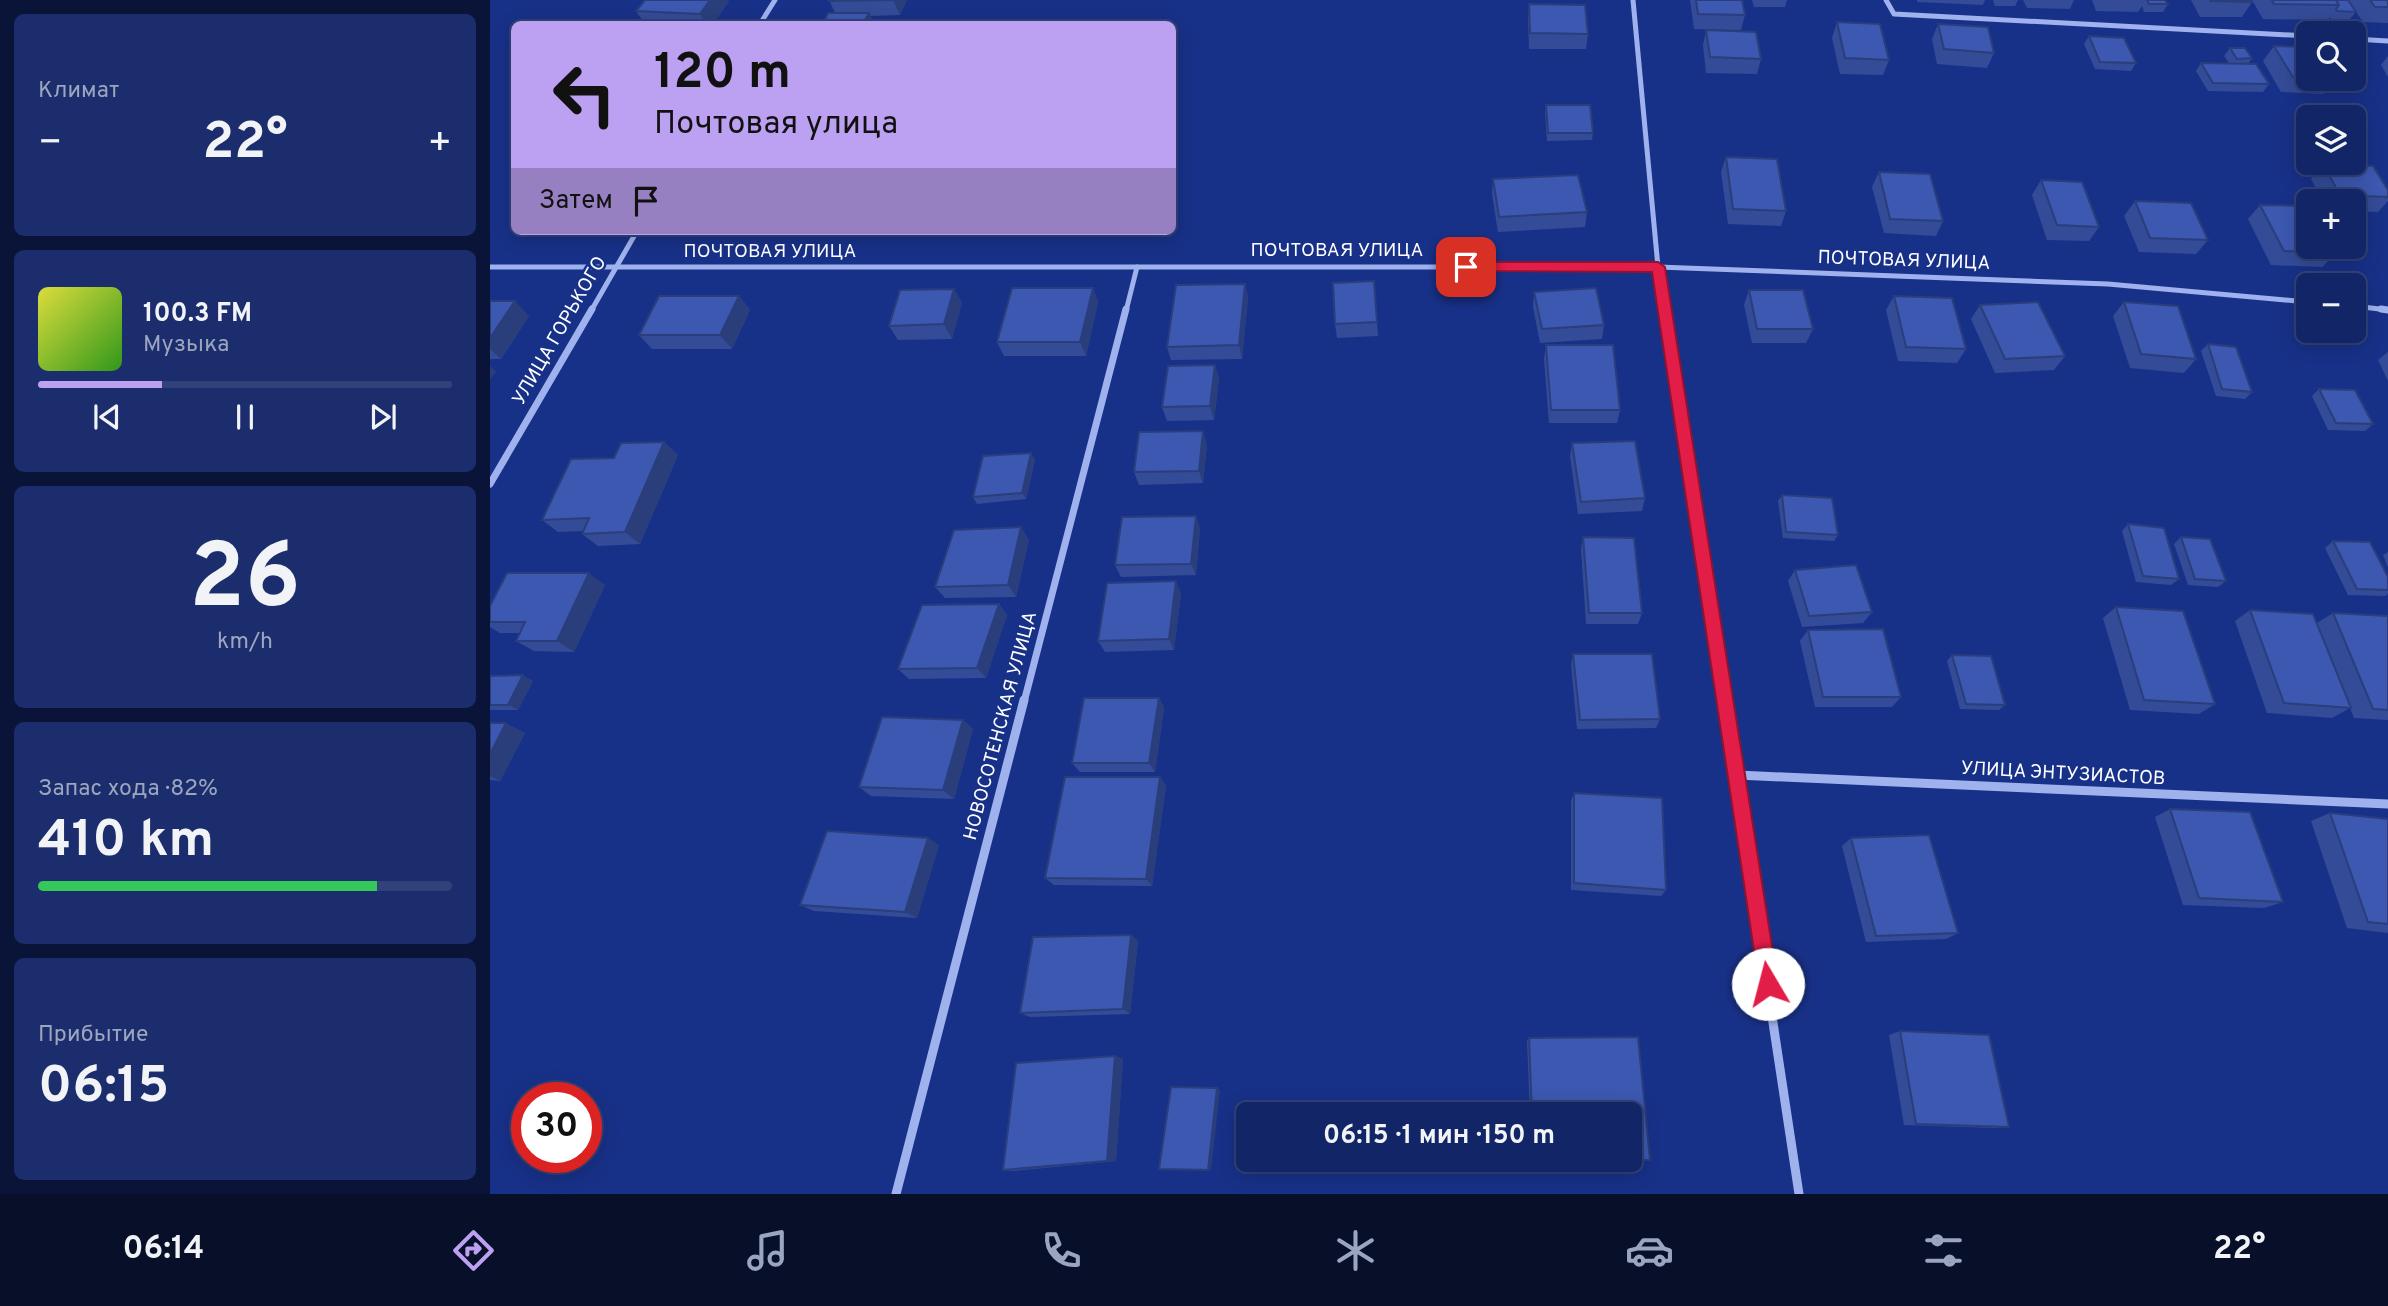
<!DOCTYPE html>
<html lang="ru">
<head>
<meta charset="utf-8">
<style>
  body { margin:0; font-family:Overpass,sans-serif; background:#1b2d6c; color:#f1f3f6; height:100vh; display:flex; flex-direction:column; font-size:26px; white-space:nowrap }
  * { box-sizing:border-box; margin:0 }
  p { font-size:23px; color:#9ca5bf }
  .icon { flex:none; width:38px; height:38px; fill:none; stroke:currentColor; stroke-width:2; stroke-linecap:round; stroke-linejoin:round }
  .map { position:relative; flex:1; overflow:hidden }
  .sheet { display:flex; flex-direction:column; gap:14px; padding:14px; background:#0a1438; width:490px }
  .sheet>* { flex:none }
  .hud { position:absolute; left:21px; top:21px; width:665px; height:214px; border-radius:10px; box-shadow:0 4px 18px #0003,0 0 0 2px #31427a; background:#bca0f2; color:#111; overflow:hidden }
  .controls { position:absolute; left:1806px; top:21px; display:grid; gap:14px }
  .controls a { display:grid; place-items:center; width:70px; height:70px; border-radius:10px; background:#122566; box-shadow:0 4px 18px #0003,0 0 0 2px #31427a; font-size:35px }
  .speed { position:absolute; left:21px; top:1082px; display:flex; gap:14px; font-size:35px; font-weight:700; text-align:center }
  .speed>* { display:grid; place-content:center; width:91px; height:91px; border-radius:50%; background:#122566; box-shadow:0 4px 18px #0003,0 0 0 2px #31427a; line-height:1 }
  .speed .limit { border:10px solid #d22; background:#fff; color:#111 }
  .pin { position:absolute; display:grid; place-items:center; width:60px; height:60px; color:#fff; margin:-30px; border-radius:14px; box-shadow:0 4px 10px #0006 }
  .me { position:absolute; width:77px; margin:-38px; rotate:352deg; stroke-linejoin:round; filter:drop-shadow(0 0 5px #0008) }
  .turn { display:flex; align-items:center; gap:24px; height:147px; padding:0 28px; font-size:32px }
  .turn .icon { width:91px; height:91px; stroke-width:2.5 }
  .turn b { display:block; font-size:49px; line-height:60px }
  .then { display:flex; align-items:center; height:66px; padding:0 28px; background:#0003; gap:14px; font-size:26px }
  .big { font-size:52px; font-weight:700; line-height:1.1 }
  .sheet .card { flex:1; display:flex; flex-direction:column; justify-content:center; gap:10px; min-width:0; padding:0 24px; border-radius:10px; background:#1b2d6c }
  .sheet .dial { align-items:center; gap:0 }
  .dial b { font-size:91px; line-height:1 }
  .song { display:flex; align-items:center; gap:21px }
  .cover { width:84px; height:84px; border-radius:10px; background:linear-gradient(135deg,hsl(60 70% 55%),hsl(110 70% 35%)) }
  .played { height:7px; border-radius:4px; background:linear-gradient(90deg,#bca0f2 30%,#31427a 30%) }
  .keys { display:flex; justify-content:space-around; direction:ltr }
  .heat { display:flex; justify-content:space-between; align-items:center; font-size:38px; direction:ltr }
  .charge { height:10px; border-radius:5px; background:linear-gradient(90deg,#34c759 82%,#31427a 0) }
  .trip { position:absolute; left:746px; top:1102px; width:406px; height:70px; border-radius:10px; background:#122566; box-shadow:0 4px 18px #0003,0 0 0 2px #31427a; font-weight:700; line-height:70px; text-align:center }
  .dock { display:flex; height:112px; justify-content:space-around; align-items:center; background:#070f29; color:#9ca5bf }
  .dock .icon { width:49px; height:49px }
  .dock .active { color:#bca0f2 }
  .dock b { font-size:32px; color:#f1f3f6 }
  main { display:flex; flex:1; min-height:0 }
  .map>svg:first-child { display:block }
</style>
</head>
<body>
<main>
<section class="sheet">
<div class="card"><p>Климат</p>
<div class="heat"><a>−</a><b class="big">22°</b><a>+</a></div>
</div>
<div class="card">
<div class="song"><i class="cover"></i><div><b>100.3 FM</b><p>Музыка</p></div></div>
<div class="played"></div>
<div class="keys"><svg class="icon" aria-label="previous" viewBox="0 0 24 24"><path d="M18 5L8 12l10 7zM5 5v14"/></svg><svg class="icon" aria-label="pause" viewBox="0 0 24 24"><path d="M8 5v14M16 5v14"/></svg><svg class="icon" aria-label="next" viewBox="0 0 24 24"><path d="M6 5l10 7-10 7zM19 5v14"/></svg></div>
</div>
<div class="card dial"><b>26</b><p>km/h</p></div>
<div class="card"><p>Запас хода · 82%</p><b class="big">410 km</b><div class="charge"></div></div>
<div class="card"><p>Прибытие</p><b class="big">06:15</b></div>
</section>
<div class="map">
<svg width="1898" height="1194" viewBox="0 0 1898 1194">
  <rect width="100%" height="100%" fill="#183188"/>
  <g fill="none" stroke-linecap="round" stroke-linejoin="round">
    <g stroke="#9fb2ee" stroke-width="5">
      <polyline points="1143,0 1168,267 1175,311"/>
      <polyline points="1396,0 1404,14 1818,36"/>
      <polyline points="270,24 285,0"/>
      <polyline points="1864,39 1898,41"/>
      <polyline points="0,267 1168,267 1618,284 1818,302"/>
      <polyline points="1864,306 1898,310"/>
      <polyline points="101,311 147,231"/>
      <polyline points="636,311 647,267"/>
    </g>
    <g stroke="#9fb2ee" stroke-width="7">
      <polyline points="1174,309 1234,702"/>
      <polyline points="1891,309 1898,310"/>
      <polyline points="0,484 102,309"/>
      <polyline points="534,702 636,309"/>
    </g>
    <g stroke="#9fb2ee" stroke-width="9">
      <polyline points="1234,700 1309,1194"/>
      <polyline points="1247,775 1898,804"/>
      <polyline points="406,1194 534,700"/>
    </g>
  </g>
  <g fill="#344c97">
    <polygon points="339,0 417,0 410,15 380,16 383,20 345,13"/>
    <polygon points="1200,0 1252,0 1255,15 1251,30 1204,29"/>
    <polygon points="1262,0 1297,0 1295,7 1264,7"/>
    <polygon points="1427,0 1495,0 1493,5 1427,2"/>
    <polygon points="1503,0 1528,0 1525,6 1505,6"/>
    <polygon points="1533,0 1584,0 1580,9 1537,8"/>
    <polygon points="1602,0 1675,0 1678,4 1673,12 1654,12 1652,6 1648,12 1606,11"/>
    <polygon points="1701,0 1761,0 1762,2 1752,17 1710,17"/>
    <polygon points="1762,0 1898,0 1898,23 1873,22 1866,12 1860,19 1841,19 1840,17 1838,20 1773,19"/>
    <polygon points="239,1 223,24 155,24 146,11"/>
    <polygon points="1039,4 1098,34 1096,49 1039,49 1038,20"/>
    <polygon points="1347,22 1399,60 1393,75 1350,74 1342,38"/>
    <polygon points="1448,24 1504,53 1497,68 1447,64 1442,39"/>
    <polygon points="1216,30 1271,59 1267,74 1216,73 1213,45"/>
    <polygon points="1599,36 1646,63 1641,71 1605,69 1594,44"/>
    <polygon points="1784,46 1818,47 1818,79 1845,79 1833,94 1791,92 1773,61"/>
    <polygon points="1740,48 1762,58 1758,64 1779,84 1773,92 1718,91 1706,71 1711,63 1739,63 1734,56"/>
    <polygon points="1898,56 1898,77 1891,65"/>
    <polygon points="1056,105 1103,133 1102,140 1057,141 1055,113"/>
    <polygon points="1236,157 1296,211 1291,226 1238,224 1231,172"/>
    <polygon points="1833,164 1898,190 1898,201 1888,212 1864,211 1864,201 1833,201 1821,179"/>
    <polygon points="1389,172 1453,221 1446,236 1394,233 1382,187"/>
    <polygon points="1003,179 1097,212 1095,227 1008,232 1002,194"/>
    <polygon points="1551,180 1609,227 1599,241 1557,240 1542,195"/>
    <polygon points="1645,201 1718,240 1706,254 1649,252 1634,216"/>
    <polygon points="1770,205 1846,253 1832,267 1781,265 1758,219"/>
    <polygon points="884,281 888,336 847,338 845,324"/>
    <polygon points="755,284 758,298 752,359 681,360 677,347"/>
    <polygon points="603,288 608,302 596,356 514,356 507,342"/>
    <polygon points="464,289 472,303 462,339 408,340 399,326"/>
    <polygon points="1259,290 1323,329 1316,343 1262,343 1254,305"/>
    <polygon points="1044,292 1114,325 1112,339 1050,343 1043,307"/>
    <polygon points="249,296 260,310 242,349 162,349 149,335"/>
    <polygon points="1404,296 1476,349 1467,363 1408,361 1396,310"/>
    <polygon points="0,301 39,316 11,359 0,359"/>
    <polygon points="1634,302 1706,359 1694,373 1640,368 1623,316"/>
    <polygon points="1490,305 1575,356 1564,370 1505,373 1481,319"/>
    <polygon points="1718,344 1762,392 1755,399 1726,396 1711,351"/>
    <polygon points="1056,345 1130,410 1127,423 1059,423 1054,359"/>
    <polygon points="1898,352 1898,381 1888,360"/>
    <polygon points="725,365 729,379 724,420 677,421 672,407"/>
    <polygon points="1829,389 1883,424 1875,431 1838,430 1822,396"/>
    <polygon points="174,442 188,455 150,544 108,546 92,534 94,531 68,532 52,520 124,458"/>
    <polygon points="1082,443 1155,498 1152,511 1088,514 1080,456"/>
    <polygon points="717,444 713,483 649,485 644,472"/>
    <polygon points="541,453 545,460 536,499 487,504 483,497"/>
    <polygon points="1292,495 1348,535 1344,541 1293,538 1288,501"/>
    <polygon points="1638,524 1689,579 1681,585 1646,582 1632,531"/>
    <polygon points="710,528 706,575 631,577 625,565"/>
    <polygon points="1093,537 1152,613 1148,624 1096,624 1091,549"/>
    <polygon points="1691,537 1736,581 1728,587 1698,585 1684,544"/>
    <polygon points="539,540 526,597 455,598 445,587"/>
    <polygon points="1843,541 1898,577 1898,594 1895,596 1858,595 1835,548"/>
    <polygon points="1898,552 1898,567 1893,555"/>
    <polygon points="1305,570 1382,612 1373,623 1312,627 1298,581"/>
    <polygon points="115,585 84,652 44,651 26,641 29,633 10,633 0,627 0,606"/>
    <polygon points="691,593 684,650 615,652 608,641"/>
    <polygon points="509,604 517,615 496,678 419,679 408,669"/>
    <polygon points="1626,607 1725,704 1709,714 1640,710 1613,618"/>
    <polygon points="1760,610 1827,623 1843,613 1898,616 1898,720 1864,718 1860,708 1842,718 1777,713 1745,621"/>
    <polygon points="1318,630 1411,697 1402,707 1325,707 1310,641"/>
    <polygon points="1083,654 1170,719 1166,728 1087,729 1081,665"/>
    <polygon points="1462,655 1515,705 1509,710 1470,709 1457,661"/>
    <polygon points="0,676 43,681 28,710 0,710"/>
    <polygon points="669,698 674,708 665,772 590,772 582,763"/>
    <polygon points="473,720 483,729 464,799 381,796 369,787"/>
    <polygon points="0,723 35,733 10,781 0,780"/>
    <polygon points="670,777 676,786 662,886 564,885 555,878"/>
    <polygon points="1084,793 1176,890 1171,896 1081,890 1081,801"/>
    <polygon points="1680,809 1793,902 1774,908 1693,905 1665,817"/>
    <polygon points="1840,813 1898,819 1898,933 1857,928 1821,821"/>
    <polygon points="1361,838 1468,933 1456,939 1376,942 1352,846"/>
    <polygon points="449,845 427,918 324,911 310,905"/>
    <polygon points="641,935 648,941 640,1014 540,1017 530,1013"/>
    <polygon points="1410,1031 1519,1127 1505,1128 1414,1125 1399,1035"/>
    <polygon points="1148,1037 1160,1160 1155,1161 1042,1161 1139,1160 1139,1115 1040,1115 1037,1041 1039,1038"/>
    <polygon points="625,1056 633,1059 626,1161 524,1171 513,1170"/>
  </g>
  <g fill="#2a3e7b">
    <polygon points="220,0 238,0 239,1 223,24 216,24 210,14"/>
    <polygon points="403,0 417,0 410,15"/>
    <polygon points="379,13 383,20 381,24 373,24"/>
    <polygon points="755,284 758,298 752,359 749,345"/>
    <polygon points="603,288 608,302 596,356 590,342"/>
    <polygon points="464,289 472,303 462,339 454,324"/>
    <polygon points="249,296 260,310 242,349 230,335"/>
    <polygon points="25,301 39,316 11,359 0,349 0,338"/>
    <polygon points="725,365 729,379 724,420 720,406"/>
    <polygon points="0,366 6,371 0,380"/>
    <polygon points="713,431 717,444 713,483 709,471"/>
    <polygon points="174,442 188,455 150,544 135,532"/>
    <polygon points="541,453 545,460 536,499 532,493"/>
    <polygon points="706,516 710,528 706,575 701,564"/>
    <polygon points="531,527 539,540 526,597 518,585"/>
    <polygon points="99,573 115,585 84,652 67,641"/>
    <polygon points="686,581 691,593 684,650 679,639"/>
    <polygon points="509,604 517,615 496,678 487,668"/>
    <polygon points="33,675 43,681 28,710 18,705"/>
    <polygon points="669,698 674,708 665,772 659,763"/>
    <polygon points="473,720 483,729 464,799 453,790"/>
    <polygon points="16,723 35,733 10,781 0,776 0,754"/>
    <polygon points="670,777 676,786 662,886 656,879"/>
    <polygon points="438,838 449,845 427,918 415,912"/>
    <polygon points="641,935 648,941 640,1014 633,1009"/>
    <polygon points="625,1056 633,1059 626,1161 617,1161"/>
    <polygon points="727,1088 730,1090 721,1170 718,1170"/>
  </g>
  <g fill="#3c58b0" stroke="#2a3e7b" stroke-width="2">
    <polygon points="155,0 220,0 210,14 146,11"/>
    <polygon points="339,0 403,0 339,1"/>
    <polygon points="1206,0 1252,0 1255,15 1208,14"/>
    <polygon points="1657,0 1675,0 1678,4 1659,4"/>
    <polygon points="1720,0 1761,0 1762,2 1720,1"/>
    <polygon points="1782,0 1846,0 1849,5 1784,4"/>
    <polygon points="1846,0 1858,0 1866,12 1847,11 1846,9 1849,5"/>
    <polygon points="1880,0 1898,0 1898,7 1885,7"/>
    <polygon points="1039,4 1095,5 1098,34 1040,33"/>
    <polygon points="338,13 379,13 373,24 333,24"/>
    <polygon points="1347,22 1390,24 1399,60 1355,58"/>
    <polygon points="1448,24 1498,27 1504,53 1454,49"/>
    <polygon points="1216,30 1266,32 1271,59 1220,57"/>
    <polygon points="1599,36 1634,38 1646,63 1610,62"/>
    <polygon points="1784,46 1818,47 1818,78 1803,77"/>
    <polygon points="1740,48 1755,48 1762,58 1747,59"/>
    <polygon points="1711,63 1766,64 1779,84 1723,83"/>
    <polygon points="1056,105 1100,105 1103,133 1058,133"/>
    <polygon points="1236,157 1287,159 1296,211 1243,209"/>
    <polygon points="1833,164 1883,166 1898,190 1898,197 1850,195"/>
    <polygon points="1389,172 1440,174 1453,221 1400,219"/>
    <polygon points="1088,175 1097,212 1009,217 1003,179"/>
    <polygon points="1551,180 1592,182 1609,227 1567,225"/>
    <polygon points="1645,201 1701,203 1718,240 1660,238"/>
    <polygon points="1770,205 1818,206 1818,247 1843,247 1846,253 1794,251"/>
    <polygon points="884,281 887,322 845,324 843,283"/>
    <polygon points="755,284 749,345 677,347 686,285"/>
    <polygon points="522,288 603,288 590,342 507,342"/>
    <polygon points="1106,288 1114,325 1052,329 1044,292"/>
    <polygon points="464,289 454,324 399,326 410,290"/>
    <polygon points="1259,290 1313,290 1323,329 1267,329"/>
    <polygon points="169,296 249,296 230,335 149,335"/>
    <polygon points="1404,296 1462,298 1476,349 1416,347"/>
    <polygon points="0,301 25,301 0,338"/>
    <polygon points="1548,302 1575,356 1515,359 1490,305"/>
    <polygon points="1634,302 1688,306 1706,359 1651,354"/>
    <polygon points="1718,344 1746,347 1762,392 1732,389"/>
    <polygon points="1056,345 1123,345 1130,410 1061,410"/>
    <polygon points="725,365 720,406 672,407 678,366"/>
    <polygon points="1829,389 1865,390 1883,424 1846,423"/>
    <polygon points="713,431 709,471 644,472 649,432"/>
    <polygon points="1145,441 1155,498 1091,502 1082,443"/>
    <polygon points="174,442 135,532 92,534 99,518 52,520 81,459 124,458 131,443"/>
    <polygon points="541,453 532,493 483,497 493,456"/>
    <polygon points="1292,495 1342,498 1348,535 1296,532"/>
    <polygon points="706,516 701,564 625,565 632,517"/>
    <polygon points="1638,524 1674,528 1689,579 1653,576"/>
    <polygon points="531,527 518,585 445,587 464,530"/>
    <polygon points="1093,537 1144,538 1152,613 1099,613"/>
    <polygon points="1691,537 1720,539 1736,581 1705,579"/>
    <polygon points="1843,541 1880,542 1898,577 1898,590 1867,589"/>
    <polygon points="1366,565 1382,612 1319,616 1305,570"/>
    <polygon points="17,573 99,573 67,641 26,641 35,622 0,622 0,606"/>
    <polygon points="686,581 679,639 608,641 617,583"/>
    <polygon points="509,604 487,668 408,669 432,605"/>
    <polygon points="1626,607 1693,611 1725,704 1654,700"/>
    <polygon points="1760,610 1823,614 1861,708 1794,703"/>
    <polygon points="1843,613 1898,616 1898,710 1883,709"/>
    <polygon points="1393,629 1411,697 1333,697 1318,630"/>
    <polygon points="1083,654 1162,654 1170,719 1090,720"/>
    <polygon points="1462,655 1501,656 1515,705 1476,704"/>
    <polygon points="33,675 18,705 0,705 0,676"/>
    <polygon points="594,698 669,698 659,763 582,763"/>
    <polygon points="392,717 473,720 453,790 369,787"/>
    <polygon points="0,723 16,723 0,754"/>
    <polygon points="575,777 670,777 656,879 555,878"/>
    <polygon points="1084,793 1172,798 1176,890 1084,883"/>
    <polygon points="1680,809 1760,812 1793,902 1709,898"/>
    <polygon points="1840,813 1898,819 1898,924 1878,922"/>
    <polygon points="337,831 438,838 415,912 310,905"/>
    <polygon points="1439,835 1468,933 1386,936 1361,838"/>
    <polygon points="641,935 633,1009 530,1013 543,937"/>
    <polygon points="1410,1031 1499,1035 1519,1127 1426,1124"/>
    <polygon points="1148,1037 1160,1160 1139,1160 1139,1115 1042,1115 1039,1038"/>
    <polygon points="625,1056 617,1161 513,1170 526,1063"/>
    <polygon points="681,1087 727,1088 718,1170 669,1169"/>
  </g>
  <polygon fill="#e11d48" stroke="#92132f" stroke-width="2" points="976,262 1168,262 1175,267 1288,984 1285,991 1278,994 1271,991 1269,984 1162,272 976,271 970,267"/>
  <g text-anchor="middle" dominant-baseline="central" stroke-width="5" stroke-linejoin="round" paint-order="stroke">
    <g font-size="19" fill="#fff" stroke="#183188">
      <text x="847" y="251">ПОЧТОВАЯ УЛИЦА</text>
      <text x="280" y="252">ПОЧТОВАЯ УЛИЦА</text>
      <text transform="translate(1414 261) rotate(2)">ПОЧТОВАЯ УЛИЦА</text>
      <text transform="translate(70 331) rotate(-60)">УЛИЦА ГОРЬКОГО</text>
      <text transform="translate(511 726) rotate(-75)">НОВОСОТЕНСКАЯ УЛИЦА</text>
      <text transform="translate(1573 774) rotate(3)">УЛИЦА ЭНТУЗИАСТОВ</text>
    </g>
  </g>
</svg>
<div class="controls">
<a><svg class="icon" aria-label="search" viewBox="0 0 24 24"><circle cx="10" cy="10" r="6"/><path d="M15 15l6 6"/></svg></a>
<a><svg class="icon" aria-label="layers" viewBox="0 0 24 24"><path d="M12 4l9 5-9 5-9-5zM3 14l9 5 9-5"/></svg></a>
<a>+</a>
<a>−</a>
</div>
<div class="speed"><div class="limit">30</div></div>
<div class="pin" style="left:976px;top:267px;background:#d93025"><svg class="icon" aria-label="arrive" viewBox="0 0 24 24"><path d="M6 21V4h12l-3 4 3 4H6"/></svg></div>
<svg class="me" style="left:1278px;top:984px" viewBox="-20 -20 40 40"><circle r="19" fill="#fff"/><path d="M0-13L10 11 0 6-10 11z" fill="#e11d48"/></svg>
<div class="trip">06:15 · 1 мин · 150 m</div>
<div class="hud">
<div class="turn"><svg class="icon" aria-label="left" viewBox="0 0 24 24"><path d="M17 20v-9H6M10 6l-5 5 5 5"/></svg><div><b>120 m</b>Почтовая улица</div></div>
<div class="then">Затем<svg class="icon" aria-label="arrive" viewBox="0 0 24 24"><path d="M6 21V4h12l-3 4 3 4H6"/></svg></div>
</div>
</div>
</main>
<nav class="dock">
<b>06:14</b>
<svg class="icon active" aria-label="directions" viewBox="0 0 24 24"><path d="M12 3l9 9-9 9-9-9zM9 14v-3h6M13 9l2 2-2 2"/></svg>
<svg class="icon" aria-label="music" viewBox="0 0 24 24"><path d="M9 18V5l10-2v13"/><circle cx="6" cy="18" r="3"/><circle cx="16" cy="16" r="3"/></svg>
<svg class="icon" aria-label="phone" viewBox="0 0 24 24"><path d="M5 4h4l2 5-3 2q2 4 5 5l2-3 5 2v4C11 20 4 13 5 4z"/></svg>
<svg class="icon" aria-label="climate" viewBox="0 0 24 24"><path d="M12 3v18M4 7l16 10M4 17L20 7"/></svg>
<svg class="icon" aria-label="car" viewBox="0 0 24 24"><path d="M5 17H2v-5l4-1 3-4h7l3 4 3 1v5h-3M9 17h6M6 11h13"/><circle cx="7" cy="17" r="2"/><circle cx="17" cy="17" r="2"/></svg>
<svg class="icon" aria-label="filters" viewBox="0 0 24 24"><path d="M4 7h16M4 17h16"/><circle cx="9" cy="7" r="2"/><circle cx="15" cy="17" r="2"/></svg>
<b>22°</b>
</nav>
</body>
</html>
